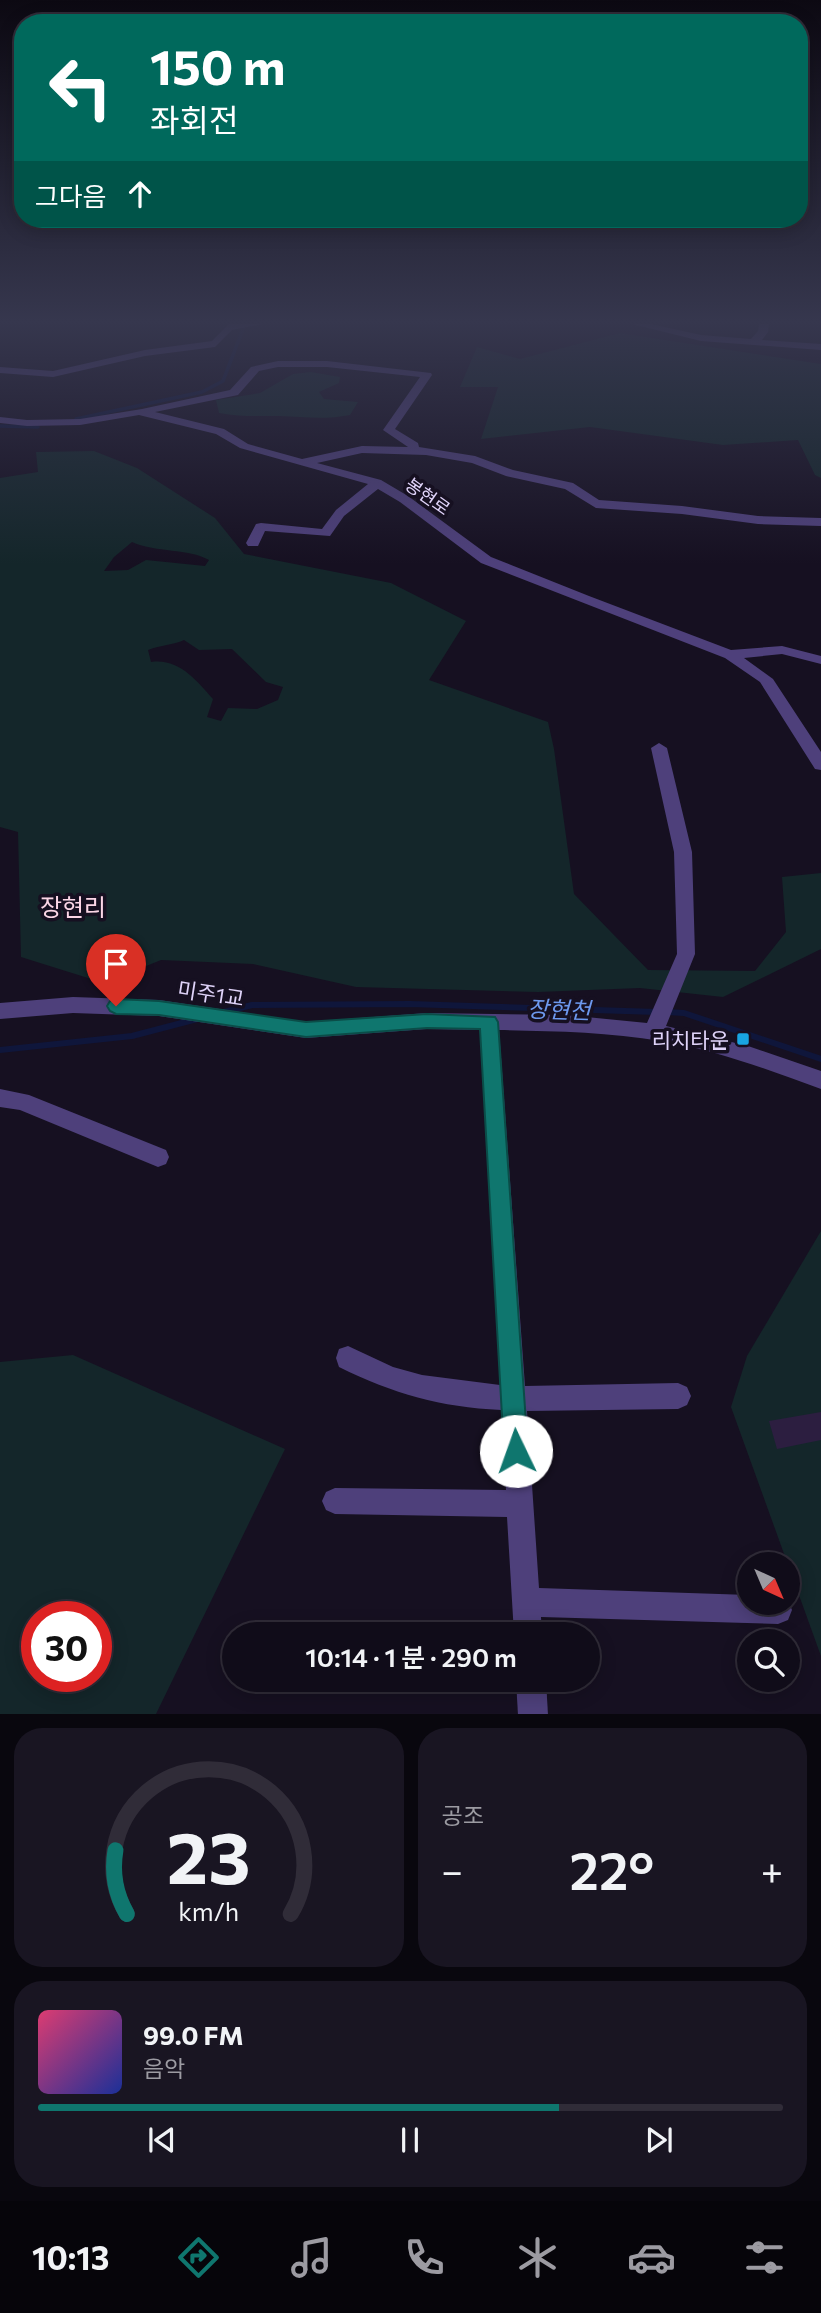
<!DOCTYPE html>
<html lang="ko">
<head>
<meta charset="utf-8">
<style>
  body { margin:0; font-family:Commissioner,"Noto Sans KR",sans-serif; background:#191522; color:#f1f3f6; height:100vh; display:flex; flex-direction:column; font-size:26px; white-space:nowrap }
  * { box-sizing:border-box; margin:0 }
  p { font-size:23px; color:#9c9ba2 }
  .icon { flex:none; width:38px; height:38px; fill:none; stroke:currentColor; stroke-width:2; stroke-linecap:round; stroke-linejoin:round }
  .map { position:relative; height:1714px; overflow:hidden }
  .drawer { display:flex; flex-direction:column; gap:14px; padding:14px; background:#09070e; flex:1 }
  .drawer>* { flex:none }
  .top-card { position:absolute; left:14px; top:14px; width:794px; height:214px; border-radius:28px; box-shadow:0 4px 18px #0003,0 0 0 2px #302c38; background:#00695c; color:#fff; overflow:hidden }
  .needle { width:46px; rotate:136deg }
  .buttons { position:absolute; left:737px; top:1552px; display:grid; gap:14px }
  .buttons a { display:grid; place-items:center; width:63px; height:63px; border-radius:50%; background:#100c19; box-shadow:0 4px 18px #0003,0 0 0 2px #302c38; font-size:35px }
  .speed { position:absolute; left:21px; top:1601px; display:flex; gap:14px; font-size:35px; font-weight:700; text-align:center }
  .speed>* { display:grid; place-content:center; width:91px; height:91px; border-radius:50%; background:#100c19; box-shadow:0 4px 18px #0003,0 0 0 2px #302c38; line-height:1 }
  .speed .limit { border:10px solid #d22; background:#fff; color:#111 }
  .pin { position:absolute; display:grid; place-items:center; width:60px; height:60px; color:#fff; margin:-72px -30px; border-radius:50% 50% 50% 0; rotate:-45deg; box-shadow:0 0 7px #0007 }
  .pin .icon { rotate:45deg }
  .me { position:absolute; width:77px; margin:-38px; rotate:357deg; stroke-linejoin:round; filter:drop-shadow(0 0 5px #0008) }
  .turn { display:flex; align-items:center; gap:24px; height:147px; padding:0 21px; font-size:32px }
  .turn .icon { width:91px; height:91px; stroke-width:2.5 }
  .turn b { display:block; font-size:49px; line-height:60px }
  .then { display:flex; align-items:center; height:66px; padding:0 21px; background:#0003; gap:14px; font-size:26px }
  .big { font-size:52px; font-weight:600; line-height:1.1 }
  .drawer .widget { flex:1; display:flex; flex-direction:column; justify-content:center; gap:10px; min-width:0; padding:0 24px; border-radius:28px; background:#191522 }
  .drawer .dial { align-items:center; gap:0 }
  .dial svg { height:182px; overflow:visible; fill:none; stroke:#302c38; stroke-width:7; stroke-linecap:round; text-anchor:middle }
  .dial text { fill:#f1f3f6; stroke:none }
  .song { display:flex; align-items:center; gap:21px }
  .cover { width:84px; height:84px; border-radius:10px; background:linear-gradient(135deg,hsl(340 70% 55%),hsl(230 70% 35%)) }
  .played { height:7px; border-radius:4px; background:linear-gradient(90deg,#0f766e 70%,#302c38 70%) }
  .keys { display:flex; justify-content:space-around; direction:ltr }
  .heat { display:flex; justify-content:space-between; align-items:center; font-size:38px; direction:ltr }
  .drawer .tiles { flex:1; display:grid; gap:14px; grid-template-columns:1fr 1fr }
  .widget:last-child { grid-column:span 2 }
  .trip { position:absolute; left:222px; top:1622px; width:378px; height:70px; border-radius:35px; background:#100c19; box-shadow:0 4px 18px #0003,0 0 0 2px #302c38; font-weight:600; line-height:70px; text-align:center }
  .menu { display:flex; height:112px; justify-content:space-around; align-items:center; background:#06050a; color:#9c9ba2 }
  .menu .icon { width:49px; height:49px }
  .menu .current { color:#0f766e }
  .menu b { font-size:32px; color:#f1f3f6 }
  .map>svg:first-child { display:block }
</style>
</head>
<body>
<div class="map">
<svg width="821" height="1715" viewBox="0 0 821 1715">
  <rect width="100%" height="100%" fill="#161021"/>
  <g fill="#14262a" fill-rule="evenodd">
    <polygon points="620,333 821,364 821,478 815,475 798,440 723,445 590,427 481,439 498,387 460,387 477,347 520,359"/>
    <path d="M311 372 340 377 339 383 319 392 324 399 358 402 350 415C325 420 304 417 279 416 258 416 240 417 219 413L216 400 260 393 293 374Z"/>
    <path d="M94 451 137 468 215 518 244 554 391 583 466 621 429 680 548 722 554 749 574 894 648 970 755 971 786 932 782 877 821 873V949L723 997 640 988 538 992 356 987 253 964 161 960 104 983 21 957 18 832 0 827V478L38 472 36 452ZM132 542C157 553 188 548 209 560L205 566 146 560 128 570 104 571 114 557ZM184 640 199 650 232 649 266 682 283 687 278 700 257 709 228 708 221 721 207 717 213 699C196 680 179 658 151 662L148 650C161 645 173 645 184 640Z"/>
    <polygon points="821,1231 821,1656 731,1407 747,1356"/>
    <path d="M73 1355 285 1449 156 1714H0V1362ZM37 1617H96V1676H37Z"/>
  </g>
  <g fill="none" stroke-linecap="round" stroke-linejoin="round">
    <g stroke="#0f163b" stroke-width="3.5">
      <polyline points="76,419 202,392 223,381 243,329"/>
      <polyline points="0,426 38,427"/>
    </g>
    <g stroke="#0f163b" stroke-width="6">
      <polyline points="224,1012 252,1005 410,1004 657,1012"/>
      <polyline points="667,1012 684,1013 821,1059"/>
      <polyline points="0,1050 132,1036 197,1019"/>
    </g>
  </g>
  <polygon fill="#2c1e40" points="821,1412 821,1440 777,1449 769,1421"/>
  <g fill="none" stroke-linecap="round" stroke-linejoin="round">
    <g fill="#4e407b" fill-rule="evenodd">
      <polygon points="229,324 263,324 232,330 215,347 145,356 53,377 0,373 0,367 53,371 145,350 212,341"/>
      <polygon points="632,324 651,324 701,335 751,339 758,331 759,324 769,324 768,332 762,340 821,344 821,350 701,341"/>
      <path d="M278 361H327L431 373 432 375 395 429 418 443 419 447 475 456 513 470 573 483 599 500 682 506 758 516 821 518V526L758 524 682 514 596 508 565 489 506 476 472 463 426 455 362 453 317 463 381 480 408 496 491 557 589 596 731 650 782 646 821 656V664L782 654 744 658 773 679 821 752V770L815 769 760 682 725 658 481 563 400 502 378 489 344 516 330 536 265 531 258 546H248L246 543 256 524 261 523 322 529 336 510 368 484 240 448 216 434 139 415 80 425 27 426 0 423V417L27 420 80 419 142 409 230 390 251 367ZM278 367H327L420 377 383 430 408 447 362 446 302 459 248 444 224 429 155 412 238 395 259 371Z"/>
      <path d="M659 743 667 748 692 852 695 954 666 1026 748 1046 821 1071V1089C769 1070 716 1050 661 1041 608 1032 553 1031 499 1030L525 1386 678 1383 687 1387 691 1396 687 1405 678 1409 527 1411 539 1588 749 1595V1603H788V1600L792 1610 788 1620 778 1624 541 1617 542 1634H514L507 1517 335 1514 326 1510 322 1501 326 1492 335 1488 506 1490 501 1410C440 1407 394 1394 339 1367L336 1358 339 1349 348 1346 393 1367 422 1375 500 1385 480 1030 427 1029 306 1038 159 1016 73 1013 0 1019V1003L73 997 159 1000 306 1022 427 1013 566 1015 647 1023 677 954 674 852 651 748Z"/>
      <polygon points="0,1089 29,1095 166,1150 169,1157 166,1164 158,1167 20,1110 0,1107"/>
      <polygon points="516,1680 546,1680 548,1715 518,1715"/>
    </g>
  </g>
  <linearGradient id="sky" x2="0" y2="1"><stop stop-color="#0c0912"/><stop offset="0.57" stop-color="#36374e"/><stop offset="1" stop-color="#36374e" stop-opacity="0"/></linearGradient>
  <rect width="821" height="564" fill="url(#sky)"/>
  <polygon fill="#0f766e" stroke="#0a4d48" stroke-width="2" points="116,999 159,1001 306,1022 427,1014 495,1017 498,1022 528,1451 524,1459 516,1462 508,1459 504,1451 480,1029 427,1028 306,1037 159,1015 116,1014 110,1011 107,1006 110,1001"/>
  <rect fill="#18a5e2" stroke="#161021" stroke-width="2.5" x="736" y="1032" width="14" height="14" rx="3.5"/>
  <g text-anchor="middle" dominant-baseline="central" stroke-width="7" stroke-linejoin="round" paint-order="stroke">
    <g font-size="18" fill="#e0d4fa" stroke="#161021">
      <text transform="translate(428 496) rotate(35)">봉현로</text>
    </g>
    <g font-size="21" fill="#e0d4fa" stroke="#161021">
      <text transform="translate(211 993) rotate(9)">미주1교</text>
    </g>
    <g font-size="21" fill="#e0d4fa" stroke="#161021" text-anchor="end">
      <text x="729" y="1039">리치타운</text>
    </g>
    <g font-size="23" font-style="italic" fill="#6d99ef" stroke="#161021">
      <text transform="translate(559 1009) rotate(2)">장현천</text>
    </g>
    <g font-size="24" fill="#fbd6e6" stroke="#161021">
      <text x="73" y="906">장현리</text>
    </g>
  </g>
</svg>
<div class="buttons">
<a><svg class="needle" viewBox="-14 -14 28 28"><path d="M0-13l5 13h-10z" fill="#e53935"/><path d="M0 13l5-13h-10z" fill="#9c9ba2"/></svg></a>
<a><svg class="icon" aria-label="search" viewBox="0 0 24 24"><circle cx="10" cy="10" r="6"/><path d="M15 15l6 6"/></svg></a>
</div>
<div class="speed"><div class="limit">30</div></div>
<div class="pin" style="left:116px;top:1006px;background:#d93025"><svg class="icon" aria-label="arrive" viewBox="0 0 24 24"><path d="M6 21V4h12l-3 4 3 4H6"/></svg></div>
<svg class="me" style="left:516px;top:1451px" viewBox="-20 -20 40 40"><circle r="19" fill="#fff"/><path d="M0-13L10 11 0 6-10 11z" fill="#0f766e"/></svg>
<div class="trip">10:14 · 1 분 · 290 m</div>
<div class="top-card">
<div class="turn"><svg class="icon" aria-label="left" viewBox="0 0 24 24"><path d="M17 20v-9H6M10 6l-5 5 5 5"/></svg><div><b>150 m</b>좌회전</div></div>
<div class="then">그다음<svg class="icon" aria-label="ahead" viewBox="0 0 24 24"><path d="M12 20V5M6 11l6-6 6 6"/></svg></div>
</div>
</div>
<section class="drawer">
<div class="tiles">
<div class="widget dial"><svg viewBox="0 0 100 80">
<path d="M14 69A42 42 0 1 1 86 69"/>
<path d="M14 69A42 42 0 0 1 9 41" stroke="#0f766e"/>
<text x="50" y="56" font-size="32" font-weight="700">23</text>
<text x="50" y="72" font-size="11">km/h</text>
</svg></div>
<div class="widget"><p>공조</p>
<div class="heat"><a>−</a><b class="big">22°</b><a>+</a></div>
</div>
<div class="widget">
<div class="song"><i class="cover"></i><div><b>99.0 FM</b><p>음악</p></div></div>
<div class="played"></div>
<div class="keys"><svg class="icon" aria-label="previous" viewBox="0 0 24 24"><path d="M18 5L8 12l10 7zM5 5v14"/></svg><svg class="icon" aria-label="pause" viewBox="0 0 24 24"><path d="M8 5v14M16 5v14"/></svg><svg class="icon" aria-label="next" viewBox="0 0 24 24"><path d="M6 5l10 7-10 7zM19 5v14"/></svg></div>
</div>
</div>
</section>
<nav class="menu">
<b>10:13</b>
<svg class="icon current" aria-label="directions" viewBox="0 0 24 24"><path d="M12 3l9 9-9 9-9-9zM9 14v-3h6M13 9l2 2-2 2"/></svg>
<svg class="icon" aria-label="music" viewBox="0 0 24 24"><path d="M9 18V5l10-2v13"/><circle cx="6" cy="18" r="3"/><circle cx="16" cy="16" r="3"/></svg>
<svg class="icon" aria-label="phone" viewBox="0 0 24 24"><path d="M5 4h4l2 5-3 2q2 4 5 5l2-3 5 2v4C11 20 4 13 5 4z"/></svg>
<svg class="icon" aria-label="climate" viewBox="0 0 24 24"><path d="M12 3v18M4 7l16 10M4 17L20 7"/></svg>
<svg class="icon" aria-label="car" viewBox="0 0 24 24"><path d="M5 17H2v-5l4-1 3-4h7l3 4 3 1v5h-3M9 17h6M6 11h13"/><circle cx="7" cy="17" r="2"/><circle cx="17" cy="17" r="2"/></svg>
<svg class="icon" aria-label="filters" viewBox="0 0 24 24"><path d="M4 7h16M4 17h16"/><circle cx="9" cy="7" r="2"/><circle cx="15" cy="17" r="2"/></svg>
</nav>
</body>
</html>
